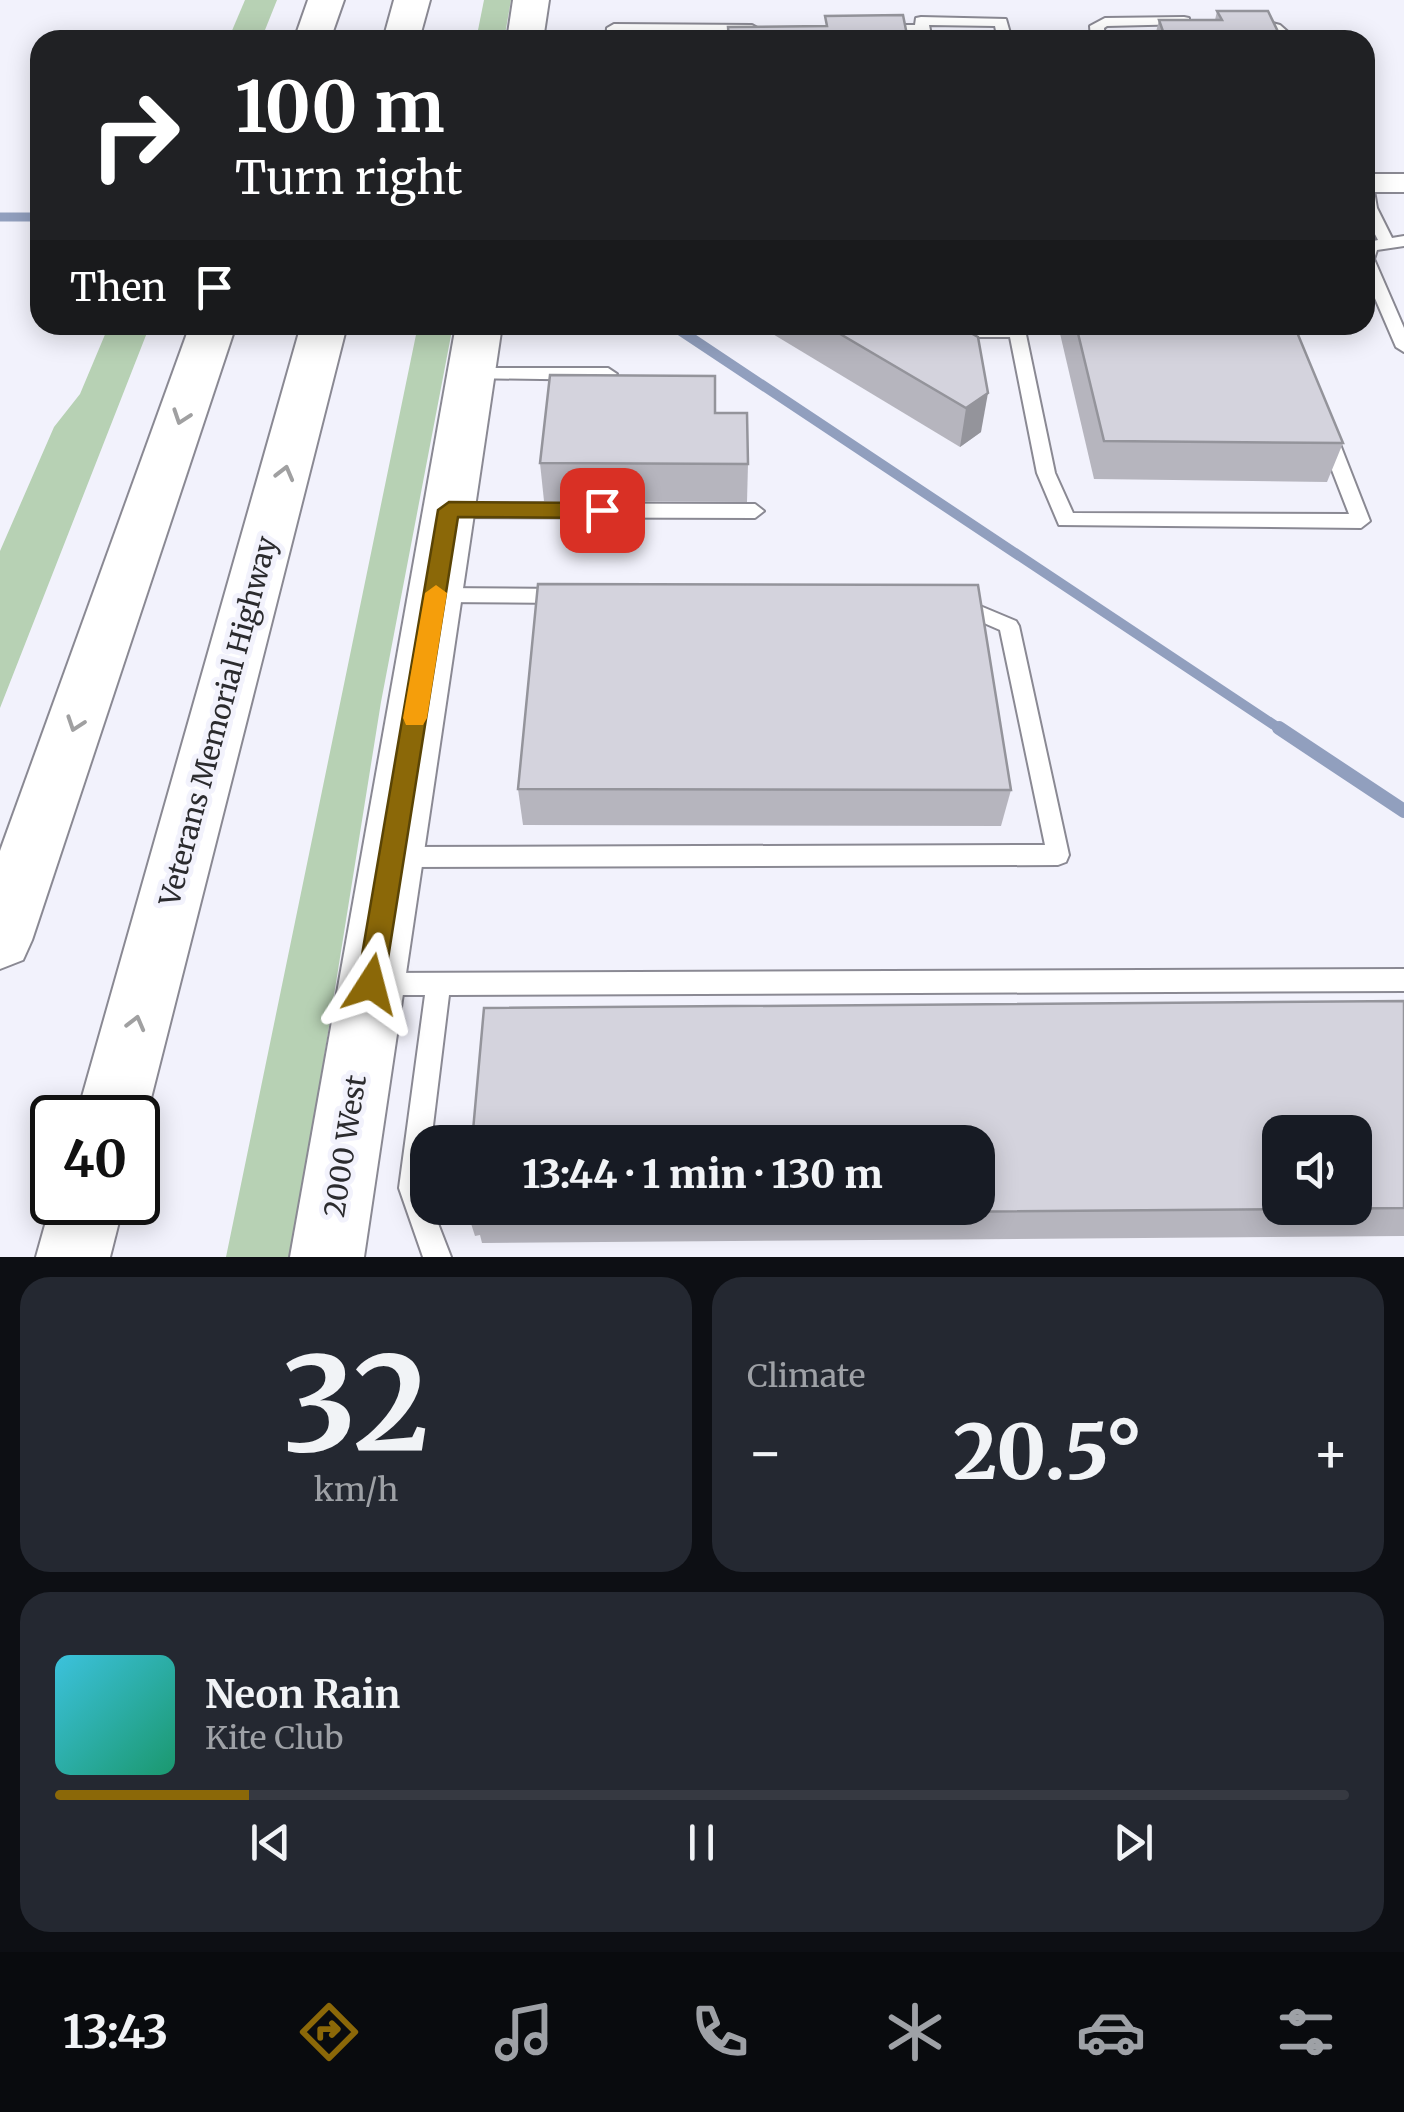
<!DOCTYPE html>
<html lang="en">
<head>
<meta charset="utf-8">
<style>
  body { margin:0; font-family:Merriweather,serif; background:#242831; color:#f1f3f6; height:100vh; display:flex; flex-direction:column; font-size:38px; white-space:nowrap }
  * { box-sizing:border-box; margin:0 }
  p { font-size:32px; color:#9ea1a6 }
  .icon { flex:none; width:55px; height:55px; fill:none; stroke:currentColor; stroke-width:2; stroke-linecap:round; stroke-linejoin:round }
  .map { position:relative; height:1257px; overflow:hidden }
  .sheet { display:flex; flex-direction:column; gap:20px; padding:20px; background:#0d0f14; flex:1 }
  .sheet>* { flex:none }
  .top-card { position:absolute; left:30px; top:30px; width:1345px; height:305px; border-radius:30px; box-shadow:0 5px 25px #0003; background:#202124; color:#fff; overflow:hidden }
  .controls { position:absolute; left:1262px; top:1115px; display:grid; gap:20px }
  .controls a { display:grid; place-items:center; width:110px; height:110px; border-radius:20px; background:#171b24; box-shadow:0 5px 25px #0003; font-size:50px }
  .speed { position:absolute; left:30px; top:1095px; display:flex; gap:20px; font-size:50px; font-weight:700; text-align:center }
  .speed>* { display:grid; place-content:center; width:130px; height:130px; border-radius:50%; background:#171b24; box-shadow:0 5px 25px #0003; line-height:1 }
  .speed .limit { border:5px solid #111; border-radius:15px; background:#fff; color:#111 }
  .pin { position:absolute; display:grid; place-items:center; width:85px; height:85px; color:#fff; margin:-42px; border-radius:20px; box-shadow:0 5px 15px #0006 }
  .me { position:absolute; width:110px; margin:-55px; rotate:9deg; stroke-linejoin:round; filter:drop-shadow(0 0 8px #0008) }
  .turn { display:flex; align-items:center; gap:35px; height:210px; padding:0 40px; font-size:45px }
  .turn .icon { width:130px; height:130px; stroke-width:2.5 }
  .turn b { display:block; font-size:70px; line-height:85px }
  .then { display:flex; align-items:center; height:95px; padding:0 40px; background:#0003; gap:20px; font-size:38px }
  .big { font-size:75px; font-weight:800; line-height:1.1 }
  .sheet .card { flex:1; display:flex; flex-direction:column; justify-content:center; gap:15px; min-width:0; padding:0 35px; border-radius:30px; background:#242831 }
  .sheet .dial { align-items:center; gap:0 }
  .dial b { font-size:130px; line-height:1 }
  .song { display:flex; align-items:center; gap:30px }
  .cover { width:120px; height:120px; border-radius:15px; background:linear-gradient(135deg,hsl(190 70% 55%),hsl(160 70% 35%)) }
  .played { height:10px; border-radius:5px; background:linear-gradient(90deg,#8b6808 15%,#363941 15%) }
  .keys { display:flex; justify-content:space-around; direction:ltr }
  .heat { display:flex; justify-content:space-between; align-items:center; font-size:55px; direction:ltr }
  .sheet .tiles { flex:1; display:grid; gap:20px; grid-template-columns:1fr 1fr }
  .card:last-child { grid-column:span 2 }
  .trip { position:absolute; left:410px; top:1125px; width:585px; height:100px; border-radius:30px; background:#171b24; box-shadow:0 5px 25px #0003; font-weight:800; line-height:100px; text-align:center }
  .dock { display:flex; height:160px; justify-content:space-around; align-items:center; background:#090b0e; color:#9ea1a6 }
  .dock .icon { width:70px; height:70px }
  .dock .selected { color:#8b6808 }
  .dock b { font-size:45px; color:#f1f3f6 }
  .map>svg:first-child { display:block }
</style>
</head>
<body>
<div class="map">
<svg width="1404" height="1257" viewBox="0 0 1404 1257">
  <rect width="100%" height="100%" fill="#f2f2fc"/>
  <g fill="#b7d1b4">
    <polygon points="245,0 277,0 261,40 228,40"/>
    <polygon points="484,0 511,0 504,40 476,40"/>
    <polygon points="109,325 150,325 0,708 0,551 54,427 80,394"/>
    <polygon points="418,325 453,325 381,702 292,1257 226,1257"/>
  </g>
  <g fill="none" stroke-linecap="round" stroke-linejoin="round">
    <polyline stroke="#919fbe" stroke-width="9" points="0,217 40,217"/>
    <polyline stroke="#919fbe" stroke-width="10" points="672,325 1283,731"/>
    <polyline stroke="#919fbe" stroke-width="14" points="1279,728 1404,811"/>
    <defs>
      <g id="lane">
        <polygon points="921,17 1006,19 1012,40 998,40 995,26 929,25 932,40 918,40 917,33 881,33 874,29 881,25 915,25 916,18"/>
        <polygon points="1184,17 1189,18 1189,24 1107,26 1104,28 1105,40 1091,40 1090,26 1105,18"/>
        <path d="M1253 18 1280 25 1297 40C1279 40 1266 30 1248 25V19Z"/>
        <polygon points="614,24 752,25 759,29 752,33 620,32 620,40 606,40 607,28"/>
        <polygon points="1365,175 1372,179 1377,208 1392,238 1404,236 1404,246 1377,250 1374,259 1404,328 1404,352 1396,347 1365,275 1365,243 1378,240 1365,215"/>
        <polygon points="949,325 1024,325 1055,473 1073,513 1349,514 1318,434 1327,428 1336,434 1370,521 1361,528 1059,525 1037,473 1010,337 974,337"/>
        <polygon points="471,368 608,368 617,374 608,380 465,378 462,374 465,370"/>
        <polygon points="449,503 755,504 764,511 755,518 449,517 440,510"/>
        <polygon points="438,588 564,589 574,596 564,603 438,602 428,595"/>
        <polygon points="961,598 1016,621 1019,626 1069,855 1066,862 1058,865 399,867 391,864 388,857 391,850 399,847 1045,845 1000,630 954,610 951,605 954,600"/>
        <polygon points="1404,969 1404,991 449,995 431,1142 428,1142 428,1208 432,1208 451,1257 423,1257 399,1188 425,995 378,995 369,992 366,984 369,976 378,973"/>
      </g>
      <rect id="street" x="1365" y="174" width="39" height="18"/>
      <g id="secondary">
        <polygon points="513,0 549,0 543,40 507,40"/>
        <polygon points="456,325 502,325 364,1257 290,1257"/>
      </g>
      <g id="highway">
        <polygon points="308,0 344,0 330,40 294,40"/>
        <polygon points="394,0 430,0 419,40 383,40"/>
        <polygon points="190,325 236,325 32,940 23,960 0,969 0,851"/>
        <polygon points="301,325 347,325 146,1118 138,1138 138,1118 76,1118"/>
        <polygon points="52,1200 124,1202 110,1257 36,1257"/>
      </g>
    </defs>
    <use href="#lane" stroke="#8a8993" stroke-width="4"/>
    <use href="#street" stroke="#8a8993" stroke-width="4"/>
    <use href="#secondary" stroke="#8a8993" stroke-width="4"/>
    <use href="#highway" stroke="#8a8993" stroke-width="4"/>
    <use href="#lane" fill="#fff" fill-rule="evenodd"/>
    <use href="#street" fill="#fff" fill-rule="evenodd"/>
    <use href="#secondary" fill="#fff" fill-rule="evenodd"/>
    <use href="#highway" fill="#fff" fill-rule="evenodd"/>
  </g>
  <g fill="#b6b5be">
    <polygon points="1217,11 1282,40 1154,40 1159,20 1215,20"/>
    <polygon points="758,325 956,325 981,432 960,447"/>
    <polygon points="1058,325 1294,325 1343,443 1327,482 1094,479"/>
    <polygon points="715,413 748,464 747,502 544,501 540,463"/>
    <polygon points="518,789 1011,790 1001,826 523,825"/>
    <polygon points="1404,1001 1404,1236 482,1243 480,1235 475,1236 466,1208"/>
  </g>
  <polygon fill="#94949b" points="988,393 981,432 960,447 966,408"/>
  <g fill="#d4d3dd" stroke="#94949b" stroke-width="2.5" fill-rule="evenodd">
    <polygon points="1217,11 1268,11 1282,40 1166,40 1159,20 1222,20"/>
    <polygon points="903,15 908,40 729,40 728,27 827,26 825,16"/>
    <polygon points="825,325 956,325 978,337 988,393 966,408"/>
    <polygon points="1076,325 1294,325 1343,443 1104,441"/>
    <polygon points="550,375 715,376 715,413 747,413 748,464 540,463"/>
    <polygon points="538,584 978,585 1011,790 518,789"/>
    <path d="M1404 1001V1208L474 1216V1208H466H978V1142H472L484 1008ZM1280 1132H1355V1208H1280Z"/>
  </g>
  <defs><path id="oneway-chevron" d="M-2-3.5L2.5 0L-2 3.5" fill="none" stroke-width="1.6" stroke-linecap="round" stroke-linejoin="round" transform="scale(2.5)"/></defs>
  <g stroke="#a0a0a1">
    <use href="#oneway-chevron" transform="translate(181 417) rotate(109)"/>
    <use href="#oneway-chevron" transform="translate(285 473) rotate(-75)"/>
    <use href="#oneway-chevron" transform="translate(75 724) rotate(109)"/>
    <use href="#oneway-chevron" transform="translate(136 1023) rotate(-75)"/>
  </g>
  <polygon fill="#8b6808" stroke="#5a4405" stroke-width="2.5" points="449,502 602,503 613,510 602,518 458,517 384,984 380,993 371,997 361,993 357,984 438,510"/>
  <polygon fill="#f59e0b" points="436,585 447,593 427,718 423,725 406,725 403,718 425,593"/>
  <g text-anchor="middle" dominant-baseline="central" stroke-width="10" stroke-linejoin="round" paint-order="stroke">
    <g font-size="28" fill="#2b2b2e" stroke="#f2f2fc">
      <text transform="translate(218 721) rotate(-75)">Veterans Memorial Highway</text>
      <text transform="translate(345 1146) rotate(-81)">2000 West</text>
    </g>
  </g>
</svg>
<div class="controls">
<a><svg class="icon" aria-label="sound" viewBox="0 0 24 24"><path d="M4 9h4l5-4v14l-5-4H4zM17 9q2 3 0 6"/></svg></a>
</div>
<div class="speed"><div class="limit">40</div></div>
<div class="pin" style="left:602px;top:510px;background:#d93025"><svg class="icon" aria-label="arrive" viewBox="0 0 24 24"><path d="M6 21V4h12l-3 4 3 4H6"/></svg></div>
<svg class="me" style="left:371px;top:984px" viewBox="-20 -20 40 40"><path d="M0-17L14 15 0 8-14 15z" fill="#8b6808" stroke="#fff" stroke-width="4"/></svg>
<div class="trip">13:44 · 1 min · 130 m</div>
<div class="top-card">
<div class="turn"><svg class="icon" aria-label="right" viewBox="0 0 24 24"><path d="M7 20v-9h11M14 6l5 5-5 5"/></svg><div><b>100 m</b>Turn right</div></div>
<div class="then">Then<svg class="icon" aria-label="arrive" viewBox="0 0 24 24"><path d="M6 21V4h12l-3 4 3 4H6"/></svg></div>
</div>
</div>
<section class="sheet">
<div class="tiles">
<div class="card dial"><b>32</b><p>km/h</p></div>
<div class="card"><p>Climate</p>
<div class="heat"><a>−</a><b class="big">20.5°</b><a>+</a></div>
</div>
<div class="card">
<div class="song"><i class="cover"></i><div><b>Neon Rain</b><p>Kite Club</p></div></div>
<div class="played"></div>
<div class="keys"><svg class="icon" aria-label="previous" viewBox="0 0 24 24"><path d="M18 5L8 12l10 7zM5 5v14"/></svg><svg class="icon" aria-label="pause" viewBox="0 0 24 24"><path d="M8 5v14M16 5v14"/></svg><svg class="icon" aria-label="next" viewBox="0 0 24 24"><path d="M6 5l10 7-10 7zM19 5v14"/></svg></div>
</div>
</div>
</section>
<nav class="dock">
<b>13:43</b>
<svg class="icon selected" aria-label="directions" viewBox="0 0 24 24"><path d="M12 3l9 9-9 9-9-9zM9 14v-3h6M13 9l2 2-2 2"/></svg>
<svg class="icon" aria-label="music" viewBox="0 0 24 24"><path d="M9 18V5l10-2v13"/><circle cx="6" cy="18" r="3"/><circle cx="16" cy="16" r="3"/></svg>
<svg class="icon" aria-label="phone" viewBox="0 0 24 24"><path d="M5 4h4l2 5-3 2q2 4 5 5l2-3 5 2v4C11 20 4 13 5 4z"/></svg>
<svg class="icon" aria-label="climate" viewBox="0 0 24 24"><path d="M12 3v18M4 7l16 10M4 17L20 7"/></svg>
<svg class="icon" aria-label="car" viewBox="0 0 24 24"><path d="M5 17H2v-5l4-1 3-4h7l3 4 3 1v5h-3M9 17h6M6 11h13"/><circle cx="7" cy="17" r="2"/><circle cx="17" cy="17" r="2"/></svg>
<svg class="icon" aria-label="filters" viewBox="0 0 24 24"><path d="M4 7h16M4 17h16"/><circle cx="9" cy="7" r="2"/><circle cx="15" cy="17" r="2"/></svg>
</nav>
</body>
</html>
